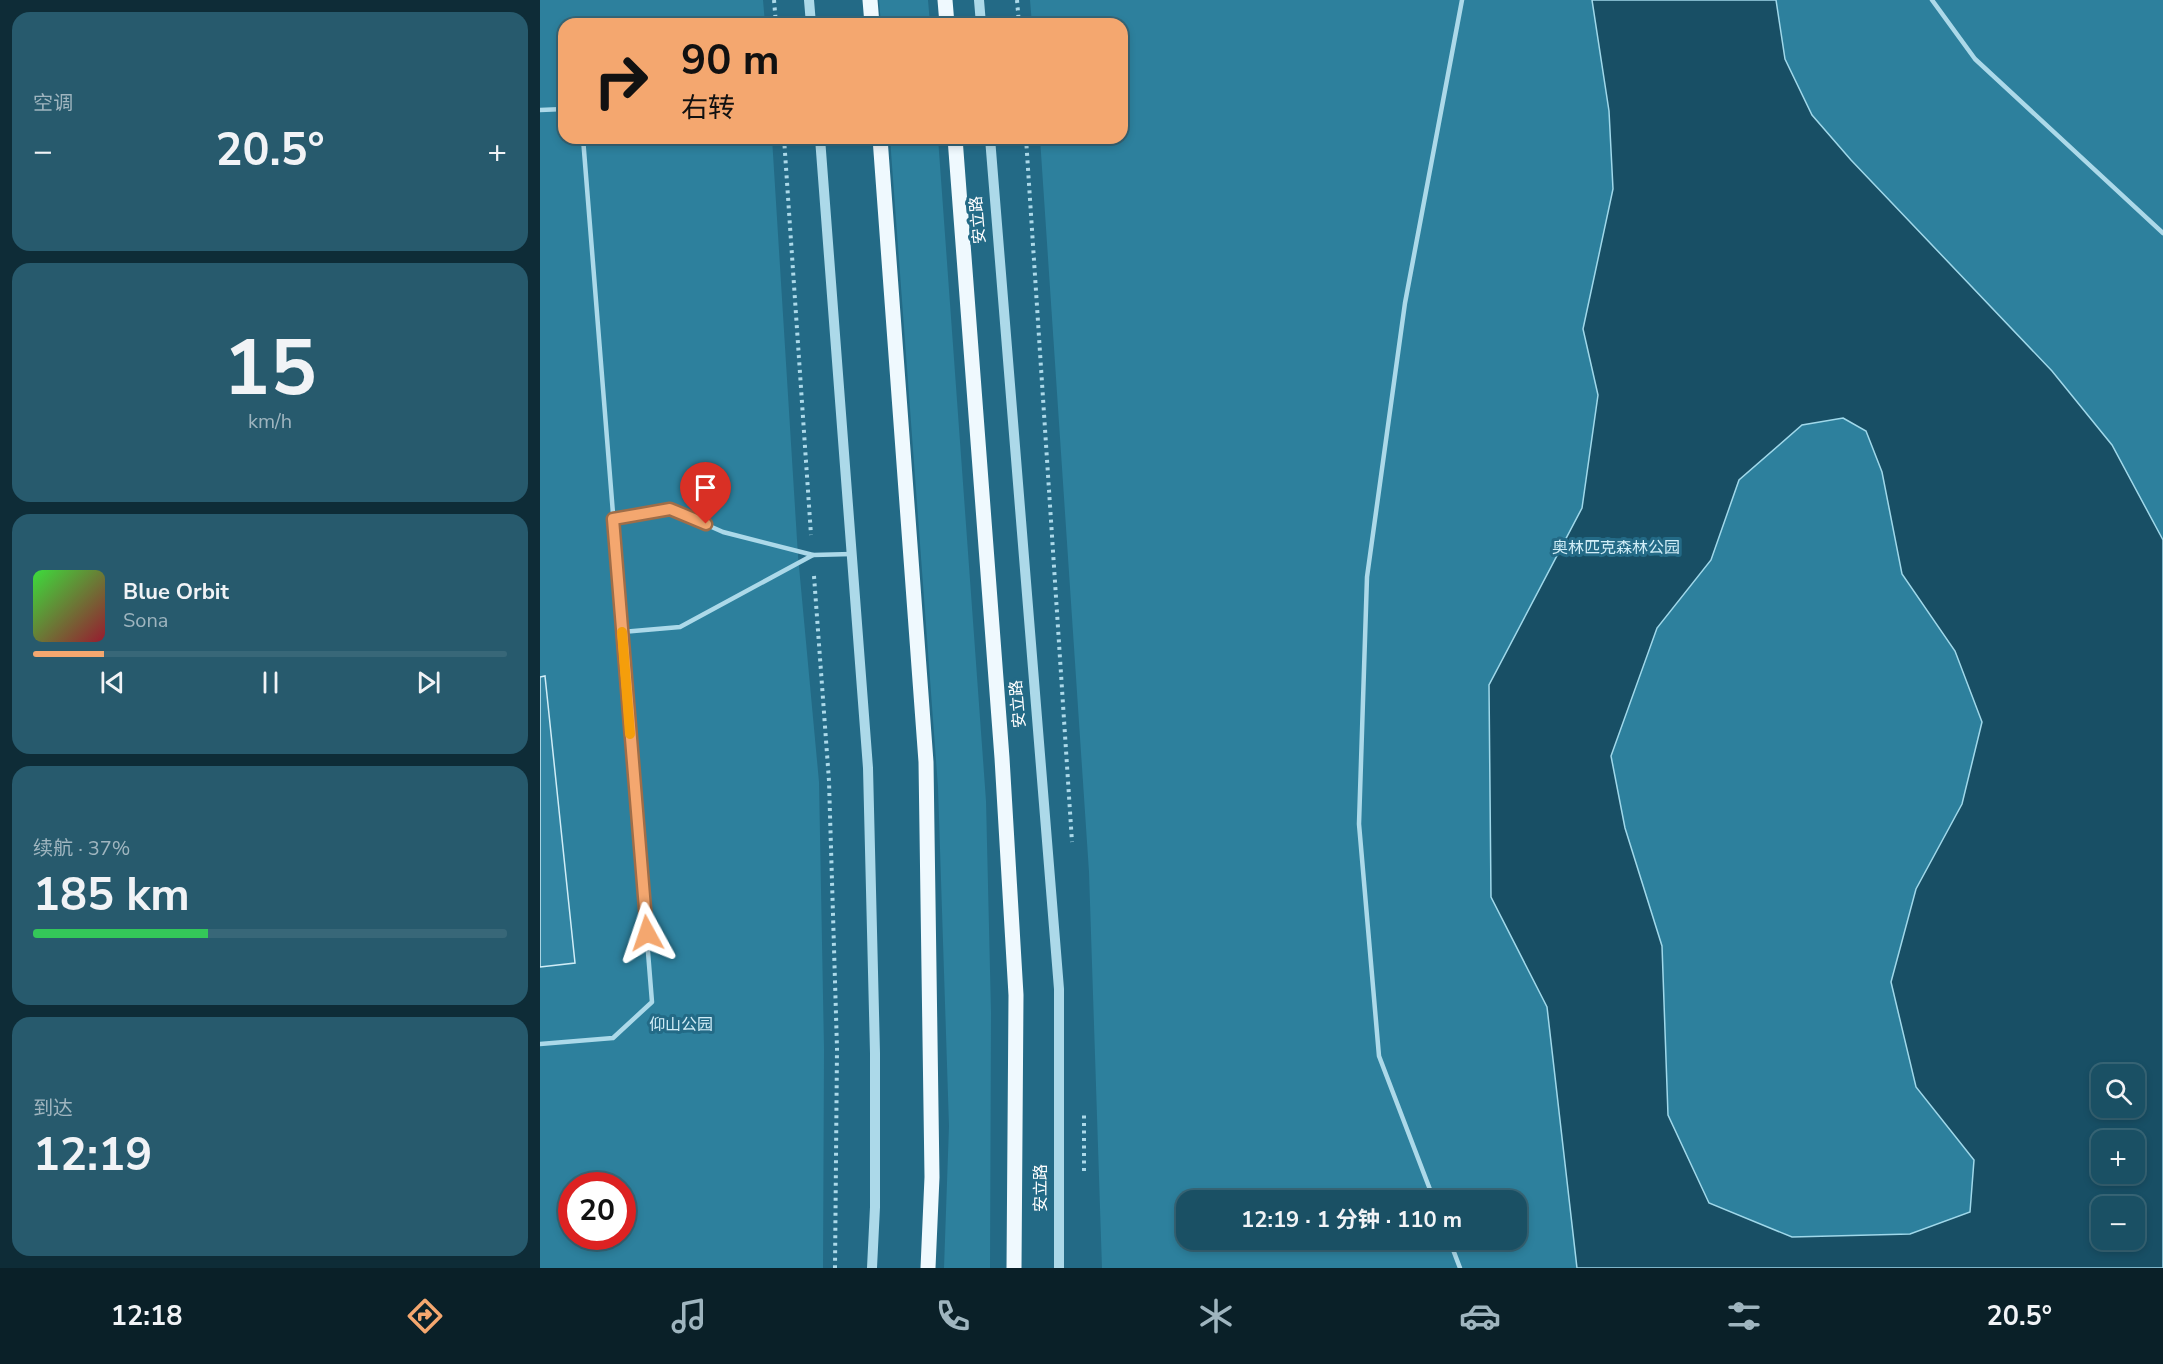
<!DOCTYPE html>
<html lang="zh">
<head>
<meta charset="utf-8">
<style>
  body { margin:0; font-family:"Nunito Sans","Noto Sans SC",sans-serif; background:#275a6d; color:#f1f3f6; height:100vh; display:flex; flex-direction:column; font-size:22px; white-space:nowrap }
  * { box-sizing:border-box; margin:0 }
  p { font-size:20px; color:#9fb5bf }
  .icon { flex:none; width:33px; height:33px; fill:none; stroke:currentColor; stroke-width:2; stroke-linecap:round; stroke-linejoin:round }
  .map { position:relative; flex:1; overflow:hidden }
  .sheet { display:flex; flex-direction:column; gap:12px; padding:12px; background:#0e2c37; width:540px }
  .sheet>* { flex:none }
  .guide { position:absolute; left:18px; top:18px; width:570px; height:126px; border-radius:18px; box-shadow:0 3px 9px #0003,0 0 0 2px #386778; background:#f4a76f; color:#111; overflow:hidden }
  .fabs { position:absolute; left:1551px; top:1064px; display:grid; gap:12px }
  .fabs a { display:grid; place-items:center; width:54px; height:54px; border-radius:12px; background:#1a5064; box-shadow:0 3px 9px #0003,0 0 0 2px #386778; font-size:30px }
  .speed { position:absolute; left:18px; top:1172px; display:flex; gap:12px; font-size:30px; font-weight:700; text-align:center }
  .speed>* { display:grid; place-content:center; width:78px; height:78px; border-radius:50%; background:#1a5064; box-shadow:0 3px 9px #0003,0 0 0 2px #386778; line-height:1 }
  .speed .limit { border:9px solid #d22; background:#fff; color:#111 }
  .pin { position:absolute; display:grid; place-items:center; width:51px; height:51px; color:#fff; margin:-62px -26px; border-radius:50% 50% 50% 0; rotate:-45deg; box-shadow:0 0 6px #0007 }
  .pin .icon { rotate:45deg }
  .me { position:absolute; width:66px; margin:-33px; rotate:355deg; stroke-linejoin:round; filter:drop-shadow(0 0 4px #0008) }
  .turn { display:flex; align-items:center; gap:21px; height:126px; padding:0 24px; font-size:27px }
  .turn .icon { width:78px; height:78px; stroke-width:2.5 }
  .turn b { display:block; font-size:42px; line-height:51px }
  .big { font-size:45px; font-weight:700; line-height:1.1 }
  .sheet .widget { flex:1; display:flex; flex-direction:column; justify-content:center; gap:9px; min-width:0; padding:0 21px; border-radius:18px; background:#275a6d }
  .sheet .dial { align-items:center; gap:0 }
  .dial b { font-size:78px; line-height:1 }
  .song { display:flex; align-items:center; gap:18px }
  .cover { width:72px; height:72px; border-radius:9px; background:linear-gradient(135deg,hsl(120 70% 55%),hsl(350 70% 35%)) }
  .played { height:6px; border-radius:3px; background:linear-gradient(90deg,#f4a76f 15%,#386778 15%) }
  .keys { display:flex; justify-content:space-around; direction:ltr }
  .heat { display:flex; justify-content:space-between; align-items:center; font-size:33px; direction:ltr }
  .charge { height:9px; border-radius:4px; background:linear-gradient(90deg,#34c759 37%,#386778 0) }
  .trip { position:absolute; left:636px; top:1190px; width:351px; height:60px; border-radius:18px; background:#1a5064; box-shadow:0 3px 9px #0003,0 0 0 2px #386778; font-weight:700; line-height:60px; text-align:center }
  .dock { display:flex; height:96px; justify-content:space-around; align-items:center; background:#0a2028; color:#9fb5bf }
  .dock .icon { width:42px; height:42px }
  .dock .current { color:#f4a76f }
  .dock b { font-size:27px; color:#f1f3f6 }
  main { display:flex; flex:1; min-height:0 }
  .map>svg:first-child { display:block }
</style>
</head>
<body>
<main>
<section class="sheet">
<div class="widget"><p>空调</p>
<div class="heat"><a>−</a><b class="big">20.5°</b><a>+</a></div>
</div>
<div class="widget dial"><b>15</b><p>km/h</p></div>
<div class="widget">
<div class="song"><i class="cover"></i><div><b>Blue Orbit</b><p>Sona</p></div></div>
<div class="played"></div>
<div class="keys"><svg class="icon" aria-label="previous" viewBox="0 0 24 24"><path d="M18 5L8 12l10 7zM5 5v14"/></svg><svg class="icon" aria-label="pause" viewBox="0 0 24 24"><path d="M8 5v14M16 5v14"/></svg><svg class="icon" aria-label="next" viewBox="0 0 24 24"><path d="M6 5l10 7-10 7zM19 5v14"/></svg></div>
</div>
<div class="widget"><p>续航 · 37%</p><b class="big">185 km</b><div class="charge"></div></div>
<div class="widget"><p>到达</p><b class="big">12:19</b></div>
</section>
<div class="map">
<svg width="1623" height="1268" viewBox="0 0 1623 1268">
  <rect width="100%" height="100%" fill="#236a86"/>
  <g fill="#2d809d" fill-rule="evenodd">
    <path d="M0 0H223L225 24H24V138H232L258 556 279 782 284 1049 283 1268H0ZM32 1185H82V1236H32Z"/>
    <polygon points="339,0 388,0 390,24 341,24"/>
    <path d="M490 0H1623V1268H562L549 872 500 138H582V24H492ZM1562 1074H1594V1107H1562ZM1562 1140H1594V1173H1562ZM646 1200H976V1239H646ZM1562 1206H1594V1239H1562Z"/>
    <polygon points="350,138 398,138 446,801 451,1013 450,1268 404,1268 409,1126 398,787"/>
  </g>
  <path fill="#184f65" stroke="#a0d8ea" stroke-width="1.5" fill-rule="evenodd" d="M1052 0H1236L1245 59 1272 115 1311 160 1512 371 1572 445 1623 540V1268H1037L1007 1007 951 897 949 685 1042 508 1058 395 1043 329 1073 189 1069 111ZM1303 418 1326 431 1342 472 1362 574 1415 651 1442 722 1422 804 1376 889 1351 982 1376 1087 1434 1160 1430 1212 1370 1234 1252 1237 1169 1203 1128 1115 1122 946 1085 828 1071 756 1117 628 1171 560 1199 480 1262 425ZM1562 1074H1594V1107H1562ZM1562 1140H1594V1173H1562ZM1562 1206H1594V1239H1562Z"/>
  <polygon fill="#3285a3" stroke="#d0edf7" stroke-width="1.5" points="5,676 35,963 0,967 0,677"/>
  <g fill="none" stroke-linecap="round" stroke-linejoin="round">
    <g stroke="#acd9e9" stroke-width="4" stroke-dasharray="3 4.5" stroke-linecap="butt">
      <polyline points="234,0 236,24"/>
      <polyline points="477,0 479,24"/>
      <polyline points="244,138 271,535"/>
      <polyline points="486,138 532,842"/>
      <polyline points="274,576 289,781 297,1048 295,1268"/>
      <polyline points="544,1171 544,1113"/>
    </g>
    <g stroke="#acd9e9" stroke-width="4.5">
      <polyline points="1392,0 1435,59 1623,233"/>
      <polyline points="0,110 24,109"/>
      <polyline points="73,519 131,509 183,532 273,555 312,554"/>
      <polyline points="82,632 140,627 273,555"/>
      <polyline points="0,1044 73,1038 112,1002 43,138"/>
      <polyline points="894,1200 839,1056 819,824 827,577 865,303 922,0"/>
      <polyline points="909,1239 920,1268"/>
    </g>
    <g stroke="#acd9e9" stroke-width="10">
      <polyline points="269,0 271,24"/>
      <polyline points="439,0 441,24"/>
      <polyline points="280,138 328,768 335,1053 335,1207 332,1268"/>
      <polyline points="450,138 519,989 519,1268"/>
    </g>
    <g stroke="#eff9fe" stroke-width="15">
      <polyline points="330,0 332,24"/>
      <polyline points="405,0 407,24"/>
      <polyline points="340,138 386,762 392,1177 388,1268"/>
      <polyline points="415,138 462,758 476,995 474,1268"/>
    </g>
  </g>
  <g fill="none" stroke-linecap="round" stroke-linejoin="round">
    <defs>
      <polyline id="route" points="107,933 73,519 130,509 166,524"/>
    </defs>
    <use href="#route" stroke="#9f6d48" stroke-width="15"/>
    <use href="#route" stroke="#f4a76f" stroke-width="10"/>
    <polyline stroke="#f59e0b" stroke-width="10" points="82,632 90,734"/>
  </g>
  <g text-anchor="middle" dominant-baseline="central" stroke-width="6" stroke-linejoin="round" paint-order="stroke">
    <g font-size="16" fill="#fff" stroke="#236a86">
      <text transform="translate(438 220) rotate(-95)">安立路</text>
      <text transform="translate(478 704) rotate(-95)">安立路</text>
      <text transform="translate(501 1188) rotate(-90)">安立路</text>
    </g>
    <g font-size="16" fill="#d0edf7" stroke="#236a86">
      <text x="1076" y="548">奥林匹克森林公园</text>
      <text x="141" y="1025">仰山公园</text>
    </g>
  </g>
</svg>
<div class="fabs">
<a><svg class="icon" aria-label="search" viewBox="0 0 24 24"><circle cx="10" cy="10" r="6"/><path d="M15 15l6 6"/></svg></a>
<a>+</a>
<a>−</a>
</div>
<div class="speed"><div class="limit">20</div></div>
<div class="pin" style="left:166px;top:524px;background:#d93025"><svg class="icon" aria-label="arrive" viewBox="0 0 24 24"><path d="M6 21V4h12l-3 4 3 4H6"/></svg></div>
<svg class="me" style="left:107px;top:933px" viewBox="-20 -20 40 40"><path d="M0-17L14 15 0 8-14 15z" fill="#f4a76f" stroke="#fff" stroke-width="4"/></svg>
<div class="trip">12:19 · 1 分钟 · 110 m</div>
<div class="guide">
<div class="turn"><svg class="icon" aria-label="right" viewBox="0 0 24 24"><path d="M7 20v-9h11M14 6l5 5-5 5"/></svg><div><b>90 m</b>右转</div></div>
</div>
</div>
</main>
<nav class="dock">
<b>12:18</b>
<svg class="icon current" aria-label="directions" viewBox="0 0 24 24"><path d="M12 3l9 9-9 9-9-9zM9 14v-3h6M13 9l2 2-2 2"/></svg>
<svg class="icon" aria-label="music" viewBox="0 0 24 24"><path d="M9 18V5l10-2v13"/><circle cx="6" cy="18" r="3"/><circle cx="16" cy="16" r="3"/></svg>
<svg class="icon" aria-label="phone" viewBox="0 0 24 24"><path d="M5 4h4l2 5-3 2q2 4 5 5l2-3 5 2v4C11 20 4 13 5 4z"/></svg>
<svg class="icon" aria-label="climate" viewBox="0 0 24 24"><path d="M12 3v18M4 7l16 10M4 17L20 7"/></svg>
<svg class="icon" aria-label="car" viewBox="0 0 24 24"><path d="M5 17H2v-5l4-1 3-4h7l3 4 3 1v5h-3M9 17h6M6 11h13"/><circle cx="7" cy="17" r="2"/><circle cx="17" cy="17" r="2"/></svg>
<svg class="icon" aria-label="filters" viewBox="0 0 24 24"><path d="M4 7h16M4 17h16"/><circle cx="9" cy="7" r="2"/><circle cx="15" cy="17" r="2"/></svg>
<b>20.5°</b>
</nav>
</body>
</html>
